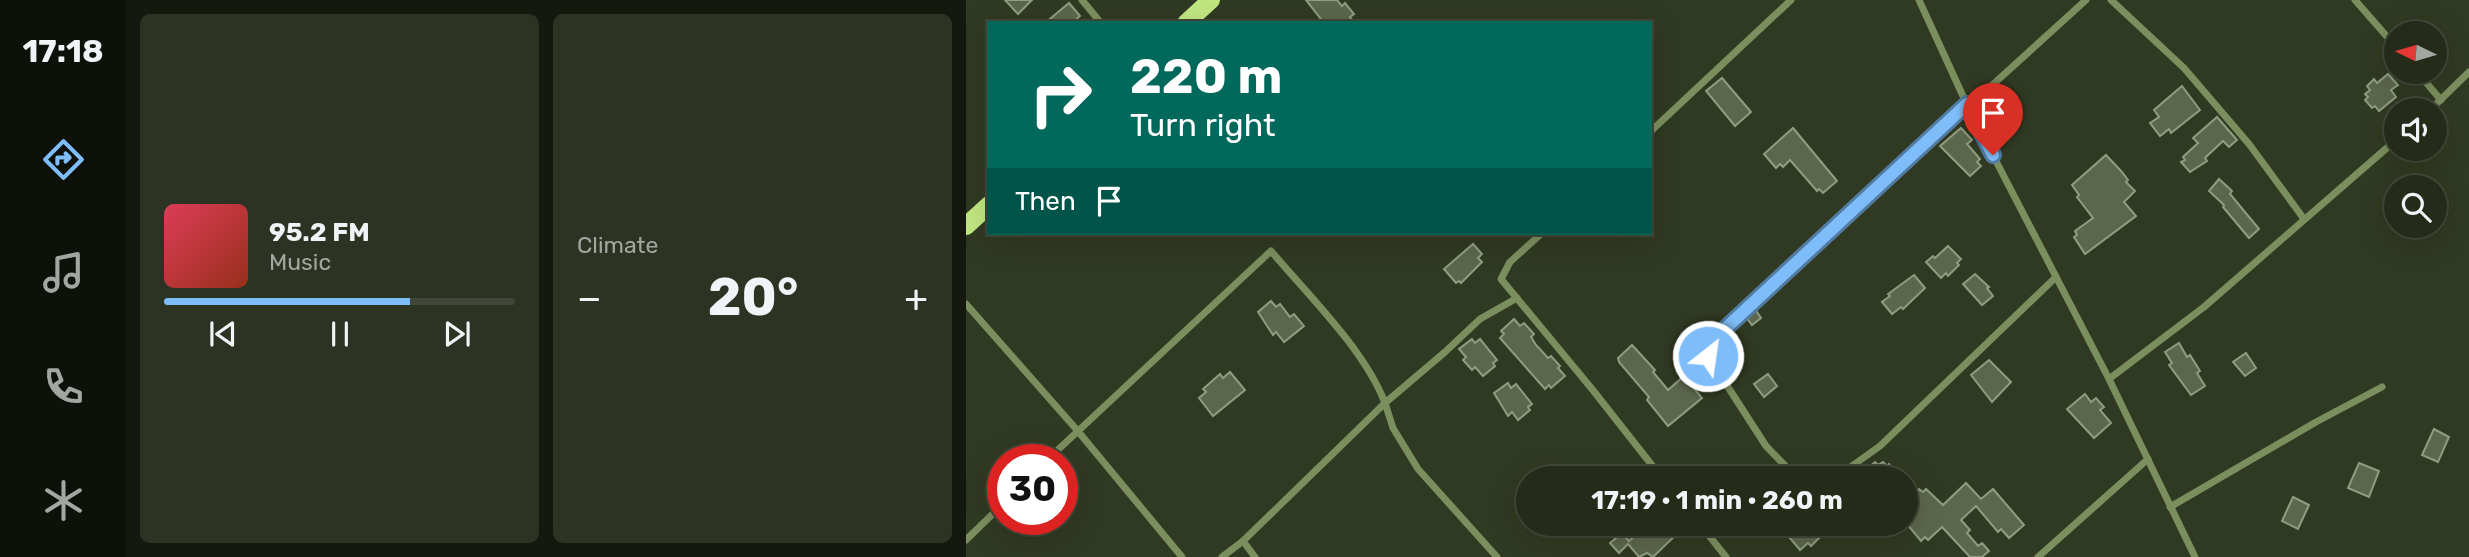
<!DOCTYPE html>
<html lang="en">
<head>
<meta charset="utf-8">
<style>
  body { margin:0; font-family:Rubik,sans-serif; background:#2c3322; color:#f1f3f6; height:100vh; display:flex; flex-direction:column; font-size:26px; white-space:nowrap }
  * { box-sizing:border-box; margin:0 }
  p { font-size:23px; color:#a3a7a2 }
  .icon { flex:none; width:38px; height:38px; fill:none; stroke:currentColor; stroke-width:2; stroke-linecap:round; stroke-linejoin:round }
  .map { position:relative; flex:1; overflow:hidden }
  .details { display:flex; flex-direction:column; gap:14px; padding:14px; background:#14180e; width:840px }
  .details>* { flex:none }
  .banner { position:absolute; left:21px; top:21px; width:665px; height:214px; border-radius:0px; box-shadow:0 7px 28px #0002,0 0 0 2px #414738; background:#00695c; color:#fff; overflow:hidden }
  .needle { width:46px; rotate:275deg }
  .fabs { position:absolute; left:1418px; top:21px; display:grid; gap:14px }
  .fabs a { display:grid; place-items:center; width:63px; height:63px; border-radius:50%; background:#242b19; box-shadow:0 7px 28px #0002,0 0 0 2px #414738; font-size:35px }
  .speed { position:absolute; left:21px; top:444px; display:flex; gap:14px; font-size:35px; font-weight:700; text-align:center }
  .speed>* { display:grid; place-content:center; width:91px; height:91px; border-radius:50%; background:#242b19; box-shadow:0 7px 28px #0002,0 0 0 2px #414738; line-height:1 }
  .speed .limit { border:10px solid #d22; background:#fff; color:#111 }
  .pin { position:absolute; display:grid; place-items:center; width:60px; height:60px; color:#fff; margin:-72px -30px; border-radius:50% 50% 50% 0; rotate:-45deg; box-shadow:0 0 7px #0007 }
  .pin .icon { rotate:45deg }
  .me { position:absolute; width:77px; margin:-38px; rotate:30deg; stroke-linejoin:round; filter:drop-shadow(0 0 5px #0008) }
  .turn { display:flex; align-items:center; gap:24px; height:147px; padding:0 28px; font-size:32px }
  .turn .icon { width:91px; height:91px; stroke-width:2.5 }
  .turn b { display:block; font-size:49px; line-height:60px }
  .then { display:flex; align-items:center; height:66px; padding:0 28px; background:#0003; gap:14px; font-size:26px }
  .big { font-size:52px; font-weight:700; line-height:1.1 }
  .details .widget { flex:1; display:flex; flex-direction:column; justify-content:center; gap:10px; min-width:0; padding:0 24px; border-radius:10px; background:#2c3322 }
  .song { display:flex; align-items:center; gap:21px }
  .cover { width:84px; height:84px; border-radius:10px; background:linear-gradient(135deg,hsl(350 70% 55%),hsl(10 70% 35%)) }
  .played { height:7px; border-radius:4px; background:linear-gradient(90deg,#7ebdf9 70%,#414738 70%) }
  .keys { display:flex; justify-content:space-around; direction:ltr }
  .heat { display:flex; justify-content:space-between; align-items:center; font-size:38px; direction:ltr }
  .details .tiles { flex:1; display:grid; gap:14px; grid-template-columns:repeat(2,1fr) }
  .trip { position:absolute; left:550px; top:466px; width:402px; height:70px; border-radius:35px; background:#242b19; box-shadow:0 7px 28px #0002,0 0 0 2px #414738; font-weight:700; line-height:70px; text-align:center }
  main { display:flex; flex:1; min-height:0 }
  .tab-bar { display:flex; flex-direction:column; width:126px; justify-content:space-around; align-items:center; background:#0e110a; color:#a3a7a2 }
  .tab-bar .icon { width:49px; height:49px }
  .tab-bar .selected { color:#7ebdf9 }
  .tab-bar b { font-size:32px; color:#f1f3f6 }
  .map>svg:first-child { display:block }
</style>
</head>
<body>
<main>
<nav class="tab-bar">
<b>17:18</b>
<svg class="icon selected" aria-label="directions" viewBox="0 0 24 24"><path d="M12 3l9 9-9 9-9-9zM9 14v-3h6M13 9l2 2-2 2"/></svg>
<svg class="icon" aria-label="music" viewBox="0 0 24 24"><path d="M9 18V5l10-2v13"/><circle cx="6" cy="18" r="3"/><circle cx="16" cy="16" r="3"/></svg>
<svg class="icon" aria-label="phone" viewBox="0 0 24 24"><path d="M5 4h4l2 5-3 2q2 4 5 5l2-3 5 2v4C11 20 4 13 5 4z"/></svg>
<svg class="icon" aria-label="climate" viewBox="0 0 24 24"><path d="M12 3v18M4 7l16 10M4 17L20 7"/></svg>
</nav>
<section class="details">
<div class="tiles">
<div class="widget">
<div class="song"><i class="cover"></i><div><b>95.2 FM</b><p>Music</p></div></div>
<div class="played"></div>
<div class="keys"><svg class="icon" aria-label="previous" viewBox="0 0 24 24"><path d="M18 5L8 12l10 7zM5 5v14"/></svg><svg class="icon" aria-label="pause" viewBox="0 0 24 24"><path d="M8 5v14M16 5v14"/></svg><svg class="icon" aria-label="next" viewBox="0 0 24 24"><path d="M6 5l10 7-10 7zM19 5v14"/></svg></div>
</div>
<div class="widget"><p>Climate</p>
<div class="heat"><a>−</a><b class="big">20°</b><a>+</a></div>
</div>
</div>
</section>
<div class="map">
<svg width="1503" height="557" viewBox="0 0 1503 557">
  <rect width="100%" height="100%" fill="#303921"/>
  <g fill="#5c664c" stroke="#909c80" stroke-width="2">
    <polygon points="39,0 66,0 52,14"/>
    <polygon points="340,0 371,0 376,6 379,3 388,14 384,17 388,23 358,23"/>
    <polygon points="103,3 114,16 106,23 79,23"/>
    <polygon points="1422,74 1432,85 1425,90 1430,97 1413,111 1409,106 1406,108 1399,100 1402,97 1399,94 1404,90 1401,86 1408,79 1411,83"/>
    <polygon points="756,78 785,112 769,126 740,91"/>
    <polygon points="1216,86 1234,110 1205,133 1203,129 1194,136 1184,123 1193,117 1188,110"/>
    <polygon points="1251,117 1271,140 1263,147 1257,141 1239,158 1241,161 1224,172 1215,162 1219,160 1217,157 1232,143 1227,138"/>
    <polygon points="827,128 871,181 857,193 853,189 851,191 824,160 817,167 814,164 810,168 798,154"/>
    <polygon points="995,128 1006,140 1001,144 1014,159 1011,162 1015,166 1004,176 974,146"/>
    <polygon points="1140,155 1155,171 1162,180 1160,182 1169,191 1158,202 1170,216 1119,254 1108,237 1111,235 1109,231 1127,218 1111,197 1113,195 1106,185"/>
    <polygon points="1253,179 1266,191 1264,194 1293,229 1283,238 1257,207 1258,205 1243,191"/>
    <polygon points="507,244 516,254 512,258 516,262 495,283 493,281 490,283 478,269"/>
    <polygon points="982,246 995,259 991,263 993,265 982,276 980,273 975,278 960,262 967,256 969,258"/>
    <polygon points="1009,274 1023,287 1021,288 1027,296 1016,305 997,284"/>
    <polygon points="948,275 959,288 937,309 935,307 926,314 916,302 924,296 922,294"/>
    <polygon points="305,301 310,307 314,304 324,317 328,314 338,326 318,342 310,332 307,335 292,312"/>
    <polygon points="789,309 795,318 786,325 780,317"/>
    <polygon points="548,319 554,326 558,323 568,334 565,337 570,345 582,358 585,356 594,366 592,368 599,376 585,388 583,385 579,389 534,338 538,334 535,331"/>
    <polygon points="506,339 509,343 514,339 531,360 527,363 529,366 517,376 509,367 506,370 497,360 500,357 493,349"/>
    <polygon points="1213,343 1221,357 1224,355 1234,371 1231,373 1239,386 1225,395 1203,365 1206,363 1199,352"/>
    <polygon points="666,345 689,370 687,372 702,390 718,376 736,398 702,426 681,400 683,397 653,362 652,358"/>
    <polygon points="1280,353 1290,368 1279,376 1267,362"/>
    <polygon points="1023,360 1045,382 1026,402 1005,375"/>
    <polygon points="264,372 279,390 247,416 233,398 240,392 237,389 254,374 257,378"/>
    <polygon points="802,374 811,386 798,397 788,384"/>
    <polygon points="542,383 545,388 550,384 566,404 562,407 564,410 552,420 546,412 542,416 528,393"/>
    <polygon points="1119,394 1125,402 1130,398 1138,407 1134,410 1145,423 1128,438 1101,409"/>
    <polygon points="1468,429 1483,437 1472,462 1456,455"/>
    <polygon points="909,462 912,465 917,462 921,466 923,464 935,478 910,478 902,468"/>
    <polygon points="1393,463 1413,471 1403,497 1382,488"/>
    <polygon points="757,467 766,478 744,478"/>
    <polygon points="1000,483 1015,499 1027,489 1058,525 1043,538 1035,529 1032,532 1010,506 995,520 1004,530 1001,533 1012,546 1016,543 1023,551 1016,557 1004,557 976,527 962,540 959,537 955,541 940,523 940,497 946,491 948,493 953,489 957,492 960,489 977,505"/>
    <polygon points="1327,497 1343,505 1332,529 1316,521"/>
    <polygon points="683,523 704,523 712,533 687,557 681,553 673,557 662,544 653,553 644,543 656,533 663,541"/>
    <polygon points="838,523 864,523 858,530 859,532 845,546 842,543 834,550 823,537"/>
  </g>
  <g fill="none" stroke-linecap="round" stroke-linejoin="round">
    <g stroke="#7b8e5e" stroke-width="7">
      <polyline points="116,0 135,23"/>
      <polyline points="953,0 1002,107 1143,379 1229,557"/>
      <polyline points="1145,0 1218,68 1283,144 1338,219"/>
      <polyline points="1389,0 1430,47"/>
      <polyline points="1451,72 1475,100"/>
      <polyline points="1002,107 1120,0"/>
      <polyline points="1464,110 1503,72"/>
      <polyline points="684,132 825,0"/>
      <polyline points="576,233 544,262 535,279 626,389 696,478"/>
      <polyline points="0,304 111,430 216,557"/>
      <polyline points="1143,379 1238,307 1430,140"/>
      <path d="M81 460 305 251C343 296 398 349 419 403L479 352 514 319 551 298"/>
      <polyline points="831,478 800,446 742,356 748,339 1001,104"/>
      <polyline points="869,478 914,446 1090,277"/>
      <polyline points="1204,507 1350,422 1416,387"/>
      <polyline points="733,523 760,557"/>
      <polyline points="0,540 37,504"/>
      <polyline points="277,541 419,403 427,428 452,469 531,557"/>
      <polyline points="256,557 277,541 289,557"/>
      <polyline points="1072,557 1182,459"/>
    </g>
    <g stroke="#c0e680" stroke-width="18">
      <polyline points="220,23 245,0"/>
      <polyline points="0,226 23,205"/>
    </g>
  </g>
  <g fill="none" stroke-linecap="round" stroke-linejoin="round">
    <defs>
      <polyline id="route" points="742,356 748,339 1001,104 1027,155"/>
    </defs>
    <use href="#route" stroke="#527ba2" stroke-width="18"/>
    <use href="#route" stroke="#7ebdf9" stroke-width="12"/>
  </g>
</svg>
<div class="fabs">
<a><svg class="needle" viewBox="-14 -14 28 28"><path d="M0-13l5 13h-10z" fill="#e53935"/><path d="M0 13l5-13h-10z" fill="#a3a7a2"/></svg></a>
<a><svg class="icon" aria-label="sound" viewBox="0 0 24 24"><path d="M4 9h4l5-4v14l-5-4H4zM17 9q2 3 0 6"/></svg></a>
<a><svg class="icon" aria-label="search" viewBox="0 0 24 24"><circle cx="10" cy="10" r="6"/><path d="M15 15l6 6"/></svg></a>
</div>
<div class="speed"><div class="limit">30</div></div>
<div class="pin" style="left:1027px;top:155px;background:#d93025"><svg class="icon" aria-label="arrive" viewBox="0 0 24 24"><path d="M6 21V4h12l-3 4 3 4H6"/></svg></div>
<svg class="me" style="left:742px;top:356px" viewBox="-20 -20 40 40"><circle r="17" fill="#7ebdf9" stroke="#fff" stroke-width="3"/><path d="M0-11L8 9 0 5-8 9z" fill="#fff"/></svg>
<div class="trip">17:19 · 1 min · 260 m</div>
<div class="banner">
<div class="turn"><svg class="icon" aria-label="right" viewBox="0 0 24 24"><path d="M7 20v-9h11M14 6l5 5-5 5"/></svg><div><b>220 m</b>Turn right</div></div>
<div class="then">Then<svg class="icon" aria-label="arrive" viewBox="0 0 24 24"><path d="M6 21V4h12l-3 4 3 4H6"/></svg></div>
</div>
</div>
</main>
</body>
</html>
